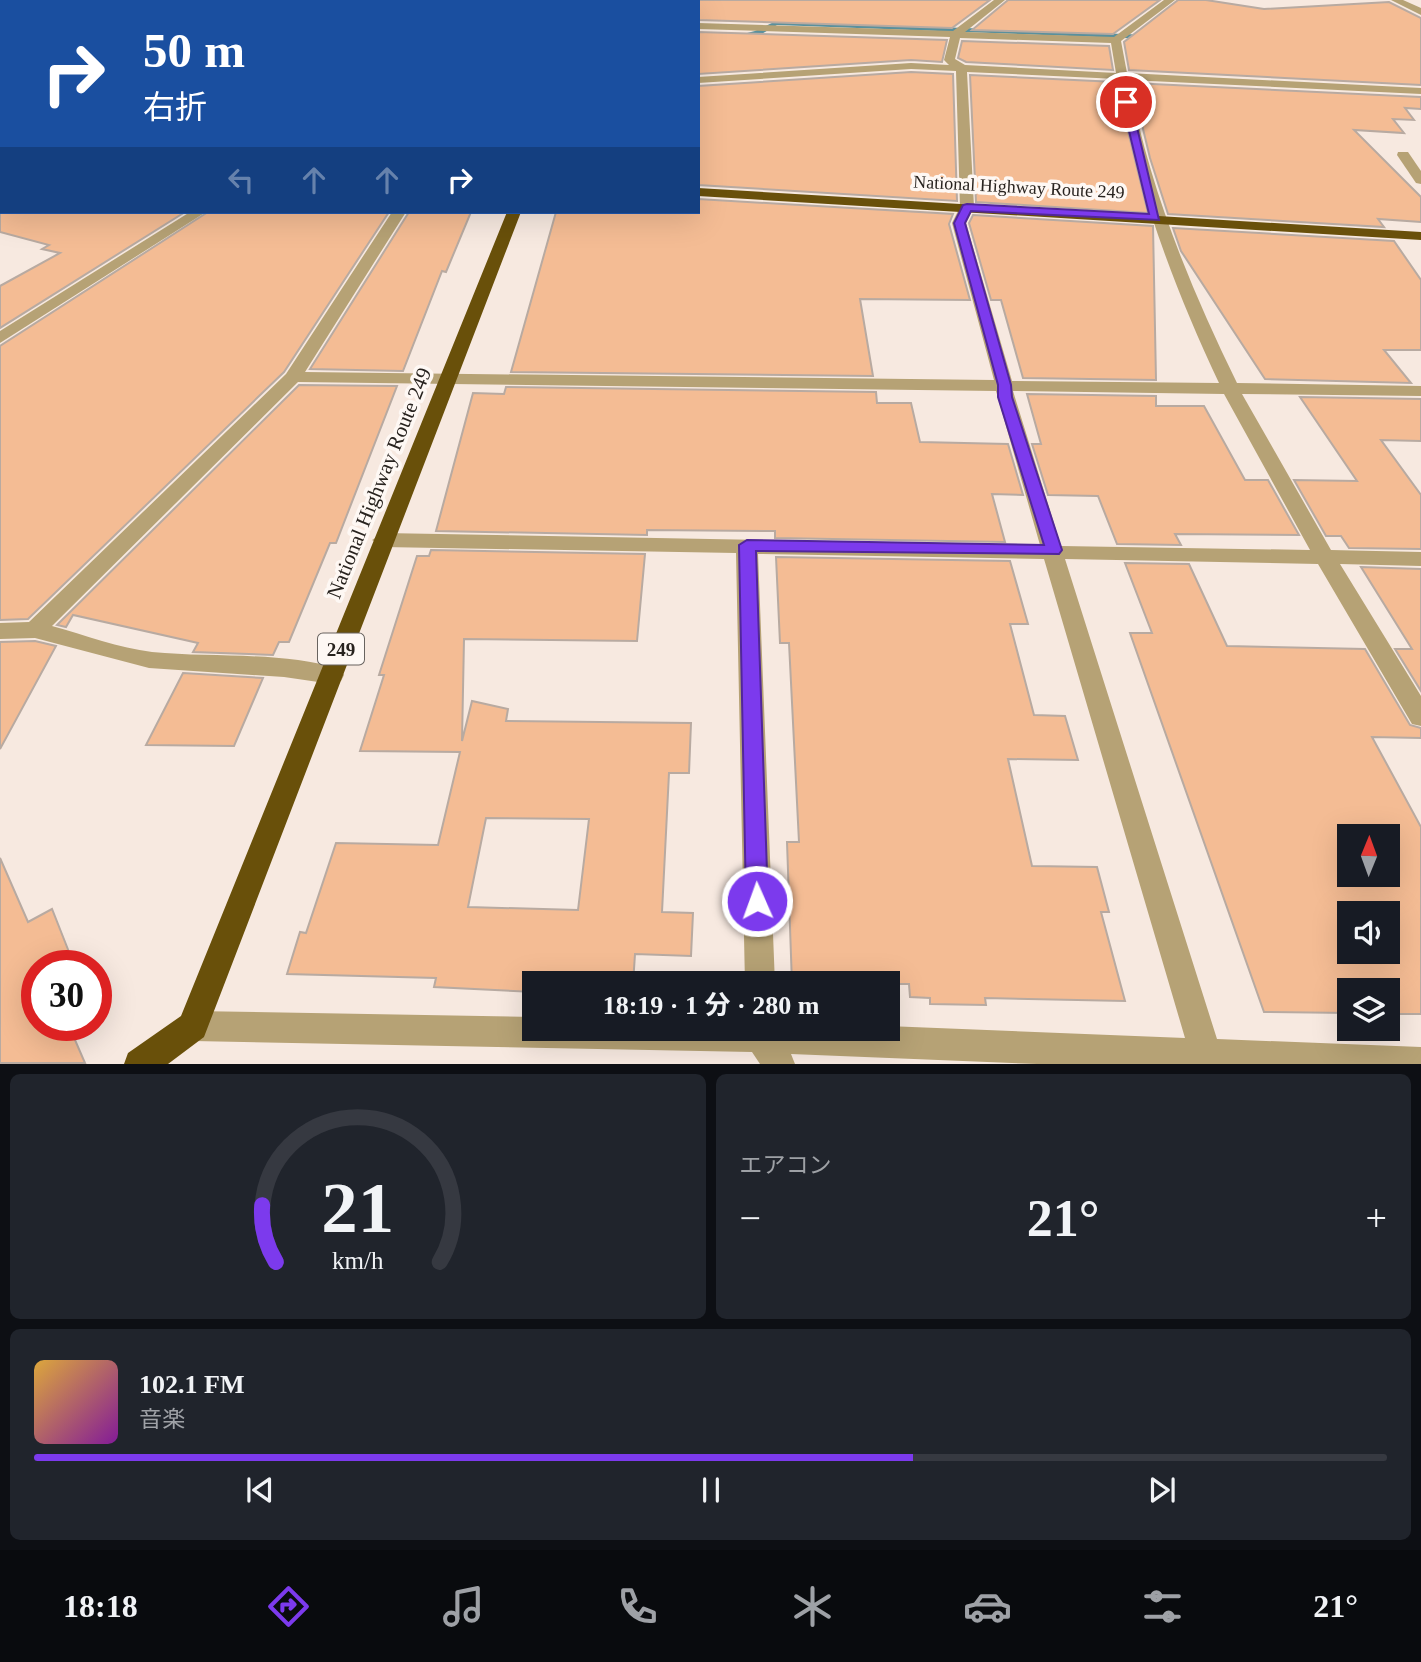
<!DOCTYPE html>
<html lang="ja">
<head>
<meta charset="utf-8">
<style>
  body { margin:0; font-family:"Times New Roman","Noto Sans JP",serif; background:#20242c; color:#f1f3f6; height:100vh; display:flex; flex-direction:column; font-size:26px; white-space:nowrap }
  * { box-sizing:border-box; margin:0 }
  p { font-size:23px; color:#9ea1a6 }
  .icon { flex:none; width:38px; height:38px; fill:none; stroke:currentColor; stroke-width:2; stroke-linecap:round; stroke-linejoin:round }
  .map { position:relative; height:1064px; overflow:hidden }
  .details { display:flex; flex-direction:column; gap:10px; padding:10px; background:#0d0f14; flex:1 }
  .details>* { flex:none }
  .top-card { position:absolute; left:0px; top:0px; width:700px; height:214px; box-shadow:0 7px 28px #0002; background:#1a4fa0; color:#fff; overflow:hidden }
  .needle { width:46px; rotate:1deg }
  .fabs { position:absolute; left:1337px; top:824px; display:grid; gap:14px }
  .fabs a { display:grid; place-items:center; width:63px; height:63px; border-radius:0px; background:#171b24; box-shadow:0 7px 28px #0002; font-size:35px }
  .speed { position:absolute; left:21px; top:950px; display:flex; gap:14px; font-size:35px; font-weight:700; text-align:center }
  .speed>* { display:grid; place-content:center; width:91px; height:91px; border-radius:50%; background:#171b24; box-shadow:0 7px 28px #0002; line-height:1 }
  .speed .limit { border:10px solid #d22; background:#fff; color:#111 }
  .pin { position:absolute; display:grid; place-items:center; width:60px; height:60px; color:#fff; margin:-30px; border:4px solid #fff; border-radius:50%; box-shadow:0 2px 7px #0007 }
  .me { position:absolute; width:77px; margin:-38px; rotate:358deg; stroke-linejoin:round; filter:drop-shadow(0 0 5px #0008) }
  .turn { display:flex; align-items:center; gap:24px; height:147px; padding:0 28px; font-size:32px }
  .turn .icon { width:91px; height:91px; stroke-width:2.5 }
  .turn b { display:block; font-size:49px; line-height:60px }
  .lanes { display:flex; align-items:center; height:66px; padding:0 28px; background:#0003; justify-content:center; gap:35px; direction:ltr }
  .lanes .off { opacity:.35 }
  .big { font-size:52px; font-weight:700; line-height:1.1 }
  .details .card { flex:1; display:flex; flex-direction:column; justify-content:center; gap:10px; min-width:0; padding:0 24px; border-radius:10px; background:#20242c }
  .details .dial { align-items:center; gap:0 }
  .dial svg { height:182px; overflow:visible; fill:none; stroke:#363941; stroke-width:7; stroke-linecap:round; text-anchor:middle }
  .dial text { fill:#f1f3f6; stroke:none }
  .song { display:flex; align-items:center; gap:21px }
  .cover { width:84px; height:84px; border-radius:10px; background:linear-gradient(135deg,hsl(40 70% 55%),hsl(290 70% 35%)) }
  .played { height:7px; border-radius:4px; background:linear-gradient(90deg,#7c3aed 65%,#363941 65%) }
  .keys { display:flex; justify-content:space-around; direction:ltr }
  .heat { display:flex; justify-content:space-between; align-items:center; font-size:38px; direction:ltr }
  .details .tiles { flex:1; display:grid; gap:10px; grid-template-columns:1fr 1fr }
  .card:last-child { grid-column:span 2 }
  .trip { position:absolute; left:522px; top:971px; width:378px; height:70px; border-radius:0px; background:#171b24; box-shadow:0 7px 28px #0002; font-weight:700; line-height:70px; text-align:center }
  .tabs { display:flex; height:112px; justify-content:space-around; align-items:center; background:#090b0e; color:#9ea1a6 }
  .tabs .icon { width:49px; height:49px }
  .tabs .selected { color:#7c3aed }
  .tabs b { font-size:32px; color:#f1f3f6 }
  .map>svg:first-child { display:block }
</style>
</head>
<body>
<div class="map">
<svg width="1421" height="1064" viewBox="0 0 1421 1064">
  <rect width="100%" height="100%" fill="#f7e9e0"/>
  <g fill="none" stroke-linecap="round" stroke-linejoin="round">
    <g fill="#59909d" fill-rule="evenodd">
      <polygon points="776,21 1150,35 1154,37 1150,39 777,25 760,35 731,40 727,38 755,31"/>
      <rect x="0" y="187" width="2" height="6"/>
    </g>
  </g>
  <g fill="#f4bc94" stroke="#b8aaa1" stroke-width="2" fill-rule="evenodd">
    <polygon points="698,0 990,0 952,28 698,20"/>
    <polygon points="1008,0 1160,0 1113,34 972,30"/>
    <polygon points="1178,0 1206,0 1264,9 1389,2 1421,18 1421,85 1129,70 1124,42"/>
    <polygon points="698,32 947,40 942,62 911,60 698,74"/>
    <polygon points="962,41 1109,46 1113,70 966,62 958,58"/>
    <polygon points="911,72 953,74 957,201 698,185 698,86"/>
    <polygon points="970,75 1116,82 1148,213 976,202"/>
    <polygon points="1132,83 1421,97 1421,109 1405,108 1414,120 1393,119 1404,133 1354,130 1421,197 1421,222 1378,219 1384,227 1168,214 1150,158"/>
    <polygon points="698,199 953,214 949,224 970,300 860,299 873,376 511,372 556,212 698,212"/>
    <polygon points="0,212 185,212 0,328 0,286 60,253 42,249 49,245 0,232"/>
    <polygon points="208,212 389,212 284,372 28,619 0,620 0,346"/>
    <polygon points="409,212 471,212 446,272 442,271 403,371 310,369"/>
    <polygon points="973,215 1153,226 1156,380 1023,378 1001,300 991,300 969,223"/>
    <polygon points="1173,228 1394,241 1421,280 1421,350 1384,350 1411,383 1265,379 1181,251"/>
    <polygon points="299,385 397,386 336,543 330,543 289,642 279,642 273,655 193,652 198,643 73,615 66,627 57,625"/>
    <polygon points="506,387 876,392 877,403 911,403 920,442 1008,444 1023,495 992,494 1005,542 775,538 775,531 647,530 647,535 436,531 473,393 504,394"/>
    <polygon points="1027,394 1156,396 1156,406 1204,406 1245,480 1268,480 1299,535 1175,534 1181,545 1117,544 1098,496 1048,495 1032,444 1041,444"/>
    <polygon points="1300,397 1421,399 1421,441 1381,440 1421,495 1421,549 1349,548 1341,536 1326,536 1294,480 1357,481"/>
    <path d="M431 550 645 554 637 641 464 639 462 741 472 701 508 709 506 721 691 723 689 773H669L662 912 693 913 691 956 635 954 633 984H534V992L434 987 436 978 287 974 300 932 306 933 336 843 438 845 460 752 360 751 384 675H379L417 556H429ZM486 818 589 819 578 910 468 907Z"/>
    <polygon points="776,557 1010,561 1028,624 1010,624 1034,715 1065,716 1078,760 1008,759 1032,866 1097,867 1109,912 1101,912 1125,1001 985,998 986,1005 930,1004 930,998 910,997 909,984 792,984 787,842 799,842 789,643 780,643"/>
    <path d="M1125 563 1189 564 1227 646 1365 649 1410 725 1421 728V738L1372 737 1421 827V1014H1388V990H1349V1013L1264 1012 1130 633H1152ZM1349 836H1388V875H1349ZM1349 914H1388V952H1349Z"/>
    <polygon points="1361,567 1421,569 1421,691 1395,649 1412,649"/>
    <polygon points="35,641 56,646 0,749 0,642"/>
    <polygon points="183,673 263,678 234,746 146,745"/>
    <polygon points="0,858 28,922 52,909 69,952 45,966 37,966 37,1026 69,1026 85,1063 0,1063"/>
  </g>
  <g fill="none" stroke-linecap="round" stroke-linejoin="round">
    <g fill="#b6a275" fill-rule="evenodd">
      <polygon points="359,0 369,0 371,2 361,2"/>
      <path d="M994 0H1005L965 32 1114 37 1164 0H1175L1121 41 1127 73 1421 88V94L1129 80C1149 187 1189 285 1237 383L1421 386V396L1242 394 1331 550 1421 552V566L1340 564 1421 696V726L1412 724 1318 564 1065 559 1217 1039 1421 1047V1064H1037L791 1054 795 1064H760L752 1052 193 1041 182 1037 177 1026 182 1015 193 1011 534 1017V1029H887V1026L1185 1038 1044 559 758 554 775 984H745L736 553 383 547 372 540 383 533 1040 545 996 391 298 382 52 626C85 635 119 648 152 652 214 658 281 651 341 669L344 675 341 681 332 684 284 677 149 668 35 638 0 639V623L29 622 286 374 392 212H406L305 372 994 380 952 223 960 207 956 71 911 69 698 83V77L911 63 949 65 944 60 950 37 698 29V23L953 31ZM960 38 1111 43 1116 73 965 65 955 59ZM967 72 1118 79C1136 187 1173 285 1219 383L1012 381 966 223 974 207ZM1013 391 1224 394 1310 550 1061 546Z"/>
      <polygon points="1391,0 1403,0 1421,8 1421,15"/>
      <polygon points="0,68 2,68 0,75"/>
      <polygon points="1398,152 1408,152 1421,171 1421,184 1416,183 1397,155"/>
      <polygon points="190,212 206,212 0,343 0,331"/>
    </g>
    <rect fill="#9b7d34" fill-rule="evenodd" x="0" y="173" width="2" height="8"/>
    <g fill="#826416" fill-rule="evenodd">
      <polygon points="652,0 662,0 650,2"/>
      <rect x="0" y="8" width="2" height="6"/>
    </g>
    <g fill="#69500a" fill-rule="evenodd">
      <polygon points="698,188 1421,232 1421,240 698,196"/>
      <polygon points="507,212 521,212 204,1037 168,1064 124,1064 128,1053 181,1016"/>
    </g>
  </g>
  <polygon fill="#7c3aed" stroke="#51269a" stroke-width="2" points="1126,100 1131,102 1159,220 971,211 965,223 1011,385 1012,397 1062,550 1059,554 756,551 768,901 765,908 757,911 750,908 746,901 739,545 747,540 1044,545 998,397 998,385 954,223 963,205 967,204 1149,214 1122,102"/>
  <g text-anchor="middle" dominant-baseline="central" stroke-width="7" stroke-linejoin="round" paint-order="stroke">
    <g font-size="18" fill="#28231f" stroke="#fef8f4">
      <text transform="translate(1019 187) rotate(3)">National Highway Route 249</text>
    </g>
    <rect fill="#fef8f4" stroke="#68635f" stroke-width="2" x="318" y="633.5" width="46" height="31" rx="5"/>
    <g font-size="19" font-weight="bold" fill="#28231f">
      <text x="341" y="649">249</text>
    </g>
    <g font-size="21" fill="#28231f" stroke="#fef8f4">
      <text transform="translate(379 483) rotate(-68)">National Highway Route 249</text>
    </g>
  </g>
</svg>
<div class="fabs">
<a><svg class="needle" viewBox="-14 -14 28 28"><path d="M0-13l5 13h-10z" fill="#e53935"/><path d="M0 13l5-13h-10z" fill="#9ea1a6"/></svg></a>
<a><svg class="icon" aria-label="sound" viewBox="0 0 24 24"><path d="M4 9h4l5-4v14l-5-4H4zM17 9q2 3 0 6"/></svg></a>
<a><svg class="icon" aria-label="layers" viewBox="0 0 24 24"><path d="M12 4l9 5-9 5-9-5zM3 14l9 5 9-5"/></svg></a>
</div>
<div class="speed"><div class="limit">30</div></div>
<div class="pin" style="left:1126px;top:102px;background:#d93025"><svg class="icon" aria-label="arrive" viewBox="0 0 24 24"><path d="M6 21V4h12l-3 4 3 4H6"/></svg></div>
<svg class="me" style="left:757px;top:901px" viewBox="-20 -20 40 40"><circle r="17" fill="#7c3aed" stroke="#fff" stroke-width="3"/><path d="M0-11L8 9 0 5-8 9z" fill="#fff"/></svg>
<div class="trip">18:19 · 1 分 · 280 m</div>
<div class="top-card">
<div class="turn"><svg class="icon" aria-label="right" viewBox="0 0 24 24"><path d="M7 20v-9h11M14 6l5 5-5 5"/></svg><div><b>50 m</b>右折</div></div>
<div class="lanes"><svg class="icon off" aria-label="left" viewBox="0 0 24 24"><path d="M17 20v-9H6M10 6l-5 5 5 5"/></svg><svg class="icon off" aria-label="ahead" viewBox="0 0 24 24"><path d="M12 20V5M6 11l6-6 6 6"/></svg><svg class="icon off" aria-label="ahead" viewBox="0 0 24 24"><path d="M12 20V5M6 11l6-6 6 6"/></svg><svg class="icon" aria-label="right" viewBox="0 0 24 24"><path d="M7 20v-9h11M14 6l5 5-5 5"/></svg></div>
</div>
</div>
<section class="details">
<div class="tiles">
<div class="card dial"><svg viewBox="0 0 100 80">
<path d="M14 69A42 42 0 1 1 86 69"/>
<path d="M14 69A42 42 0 0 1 8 44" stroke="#7c3aed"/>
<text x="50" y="56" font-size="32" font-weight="700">21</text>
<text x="50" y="72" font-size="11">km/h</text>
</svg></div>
<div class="card"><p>エアコン</p>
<div class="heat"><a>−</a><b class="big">21°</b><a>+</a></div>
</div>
<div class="card">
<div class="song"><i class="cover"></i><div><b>102.1 FM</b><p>音楽</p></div></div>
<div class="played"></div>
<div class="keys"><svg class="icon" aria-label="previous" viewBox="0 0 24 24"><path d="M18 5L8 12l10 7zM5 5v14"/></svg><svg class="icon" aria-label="pause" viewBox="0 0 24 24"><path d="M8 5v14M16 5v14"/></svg><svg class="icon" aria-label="next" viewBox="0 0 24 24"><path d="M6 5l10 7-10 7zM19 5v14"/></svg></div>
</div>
</div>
</section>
<nav class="tabs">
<b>18:18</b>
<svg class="icon selected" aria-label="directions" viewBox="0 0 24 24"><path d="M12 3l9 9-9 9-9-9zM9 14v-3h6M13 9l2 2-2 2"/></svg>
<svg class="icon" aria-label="music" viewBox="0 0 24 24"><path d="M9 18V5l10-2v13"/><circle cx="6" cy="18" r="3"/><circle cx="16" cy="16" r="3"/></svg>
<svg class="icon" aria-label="phone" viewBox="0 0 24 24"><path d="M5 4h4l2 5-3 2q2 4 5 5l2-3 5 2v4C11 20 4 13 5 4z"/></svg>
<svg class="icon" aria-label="climate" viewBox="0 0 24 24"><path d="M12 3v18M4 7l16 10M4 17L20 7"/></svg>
<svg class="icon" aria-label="car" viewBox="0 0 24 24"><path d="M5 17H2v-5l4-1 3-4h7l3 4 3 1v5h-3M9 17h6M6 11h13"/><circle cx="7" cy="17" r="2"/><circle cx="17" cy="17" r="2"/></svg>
<svg class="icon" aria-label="filters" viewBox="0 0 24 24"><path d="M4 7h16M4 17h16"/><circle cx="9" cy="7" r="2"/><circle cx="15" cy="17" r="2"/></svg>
<b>21°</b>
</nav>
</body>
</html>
